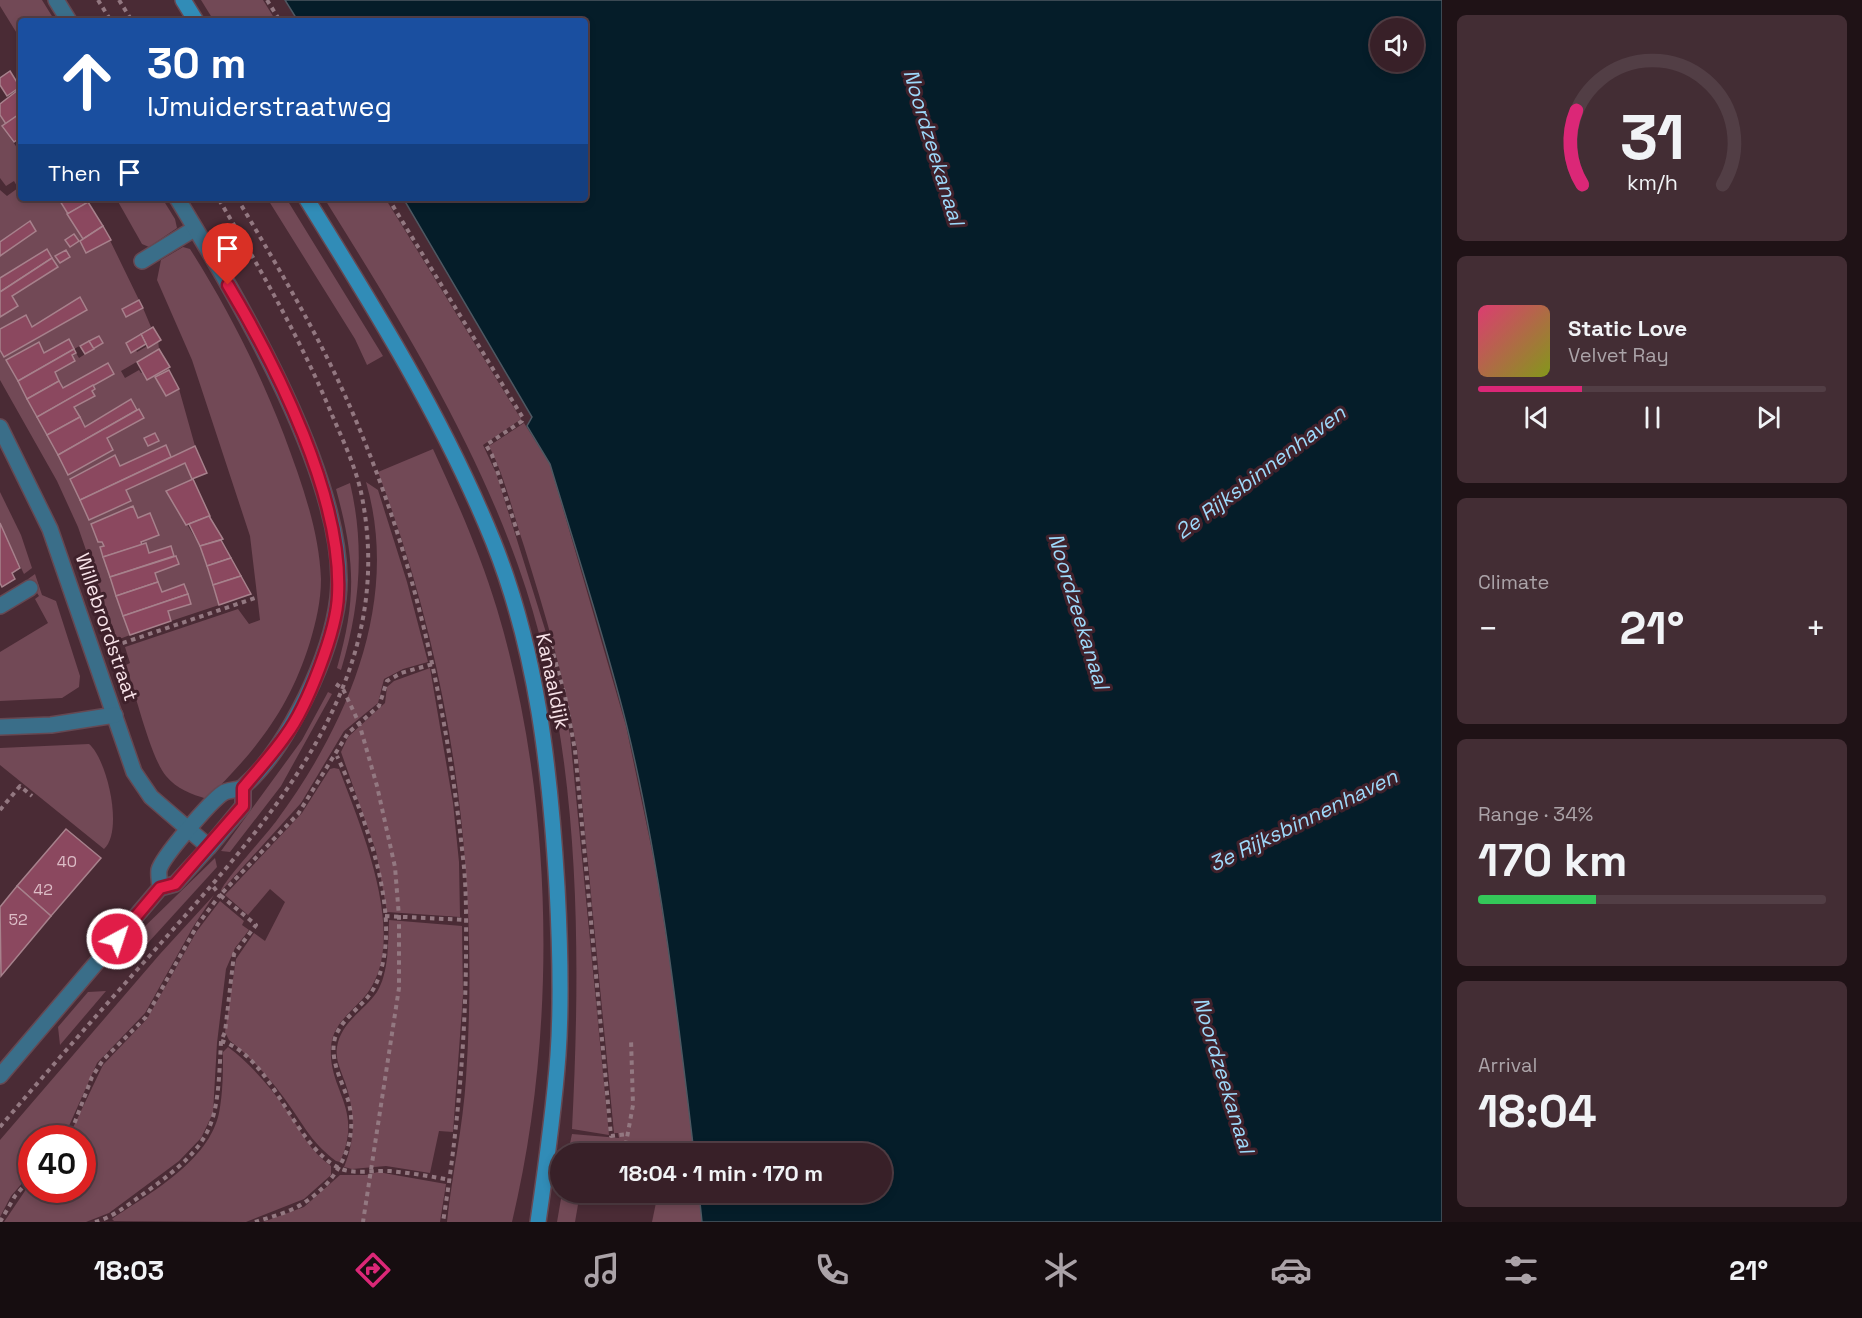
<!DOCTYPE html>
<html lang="en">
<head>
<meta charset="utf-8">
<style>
  body { margin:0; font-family:"Space Grotesk",sans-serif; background:#432d34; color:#f1f3f6; height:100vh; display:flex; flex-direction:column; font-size:22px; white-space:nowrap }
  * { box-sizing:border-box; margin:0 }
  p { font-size:20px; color:#aba3a8 }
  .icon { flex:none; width:33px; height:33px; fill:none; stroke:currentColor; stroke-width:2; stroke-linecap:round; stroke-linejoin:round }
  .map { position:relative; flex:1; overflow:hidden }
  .side { display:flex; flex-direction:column; gap:15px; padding:15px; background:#1f1216; width:420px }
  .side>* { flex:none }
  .top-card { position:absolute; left:18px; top:18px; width:570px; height:183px; border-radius:6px; box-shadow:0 3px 9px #0003,0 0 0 2px #523e45; background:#1a4fa0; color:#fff; overflow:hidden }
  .buttons { position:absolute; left:1370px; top:18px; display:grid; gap:12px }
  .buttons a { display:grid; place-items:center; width:54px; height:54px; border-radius:50%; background:#382028; box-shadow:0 3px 9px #0003,0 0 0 2px #523e45; font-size:30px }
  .speed { position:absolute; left:18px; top:1125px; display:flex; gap:12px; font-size:30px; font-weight:700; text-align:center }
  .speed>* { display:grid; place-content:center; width:78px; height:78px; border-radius:50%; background:#382028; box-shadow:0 3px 9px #0003,0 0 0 2px #523e45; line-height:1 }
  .speed .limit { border:9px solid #d22; background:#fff; color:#111 }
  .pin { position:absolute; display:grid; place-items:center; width:51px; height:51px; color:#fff; margin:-62px -26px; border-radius:50% 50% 50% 0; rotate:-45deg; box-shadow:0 0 6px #0007 }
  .pin .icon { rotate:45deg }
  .me { position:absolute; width:66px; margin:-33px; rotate:40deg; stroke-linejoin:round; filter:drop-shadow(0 0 4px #0008) }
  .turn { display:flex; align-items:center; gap:21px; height:126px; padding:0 30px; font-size:27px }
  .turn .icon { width:78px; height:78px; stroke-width:2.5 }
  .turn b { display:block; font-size:42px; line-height:51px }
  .then { display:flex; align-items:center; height:57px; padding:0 30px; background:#0003; gap:12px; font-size:22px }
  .big { font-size:45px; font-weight:600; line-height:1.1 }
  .side .widget { flex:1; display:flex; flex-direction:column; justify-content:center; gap:9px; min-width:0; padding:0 21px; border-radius:9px; background:#432d34 }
  .side .dial { align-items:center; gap:0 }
  .dial svg { height:156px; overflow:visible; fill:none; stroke:#523e45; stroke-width:7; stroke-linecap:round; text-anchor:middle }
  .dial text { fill:#f1f3f6; stroke:none }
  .song { display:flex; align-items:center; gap:18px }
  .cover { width:72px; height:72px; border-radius:9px; background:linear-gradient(135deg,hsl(340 70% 55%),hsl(70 70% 35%)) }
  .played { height:6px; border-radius:3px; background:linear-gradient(90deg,#db2777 30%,#523e45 30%) }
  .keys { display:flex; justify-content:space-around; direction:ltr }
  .heat { display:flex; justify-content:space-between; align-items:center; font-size:33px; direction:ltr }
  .charge { height:9px; border-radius:4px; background:linear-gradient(90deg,#34c759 34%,#523e45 0) }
  .trip { position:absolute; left:550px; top:1143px; width:342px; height:60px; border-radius:30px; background:#382028; box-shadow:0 3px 9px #0003,0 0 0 2px #523e45; font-weight:600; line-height:60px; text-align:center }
  .tab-bar { display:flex; height:96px; justify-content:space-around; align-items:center; background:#160d10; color:#aba3a8 }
  .tab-bar .icon { width:42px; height:42px }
  .tab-bar .active { color:#db2777 }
  .tab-bar b { font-size:27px; color:#f1f3f6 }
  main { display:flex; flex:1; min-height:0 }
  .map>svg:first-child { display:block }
</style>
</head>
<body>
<main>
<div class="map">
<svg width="1442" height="1222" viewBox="0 0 1442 1222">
  <rect width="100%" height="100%" fill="#4a2b35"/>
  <g fill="#724956" fill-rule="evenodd">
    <polygon points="0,0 42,0 55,21 21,21 21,40 0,6"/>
    <polygon points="201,0 263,0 276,21 214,21"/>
    <path d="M0 115 6 124 2 127 21 153V198H65L60 201 83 239 103 226 139 300 122 309 126 317 143 308 151 327 130 340 137 352 158 340 159 349 121 371 125 378 139 370 141 373 165 360 169 370 156 377 166 396 179 389 195 446 171 457 165 445 120 466 114 455 71 478 90 520 130 501 126 490 185 463 192 479 167 491 200 546 219 605 171 621 168 611 191 604 184 584 162 592 155 573 179 564 177 556H174L171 546 149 553 146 544 141 542 159 535 150 513 138 518 133 506 91 524 98 542H102L104 546 100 548 130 635 117 640 78 527 57 481 0 380V350L5 357 87 310 80 297 32 327 26 315 0 329V317L18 306 12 296 58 267 47 250 0 278V256L36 231 29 221 0 242V190L7 196 18 188 14 181 6 186 0 178ZM69 340 74 349 89 341 93 349 79 358 76 353 55 372 63 388 93 385 95 389 92 391 94 396 74 407 85 427 130 399 144 418 107 438 113 450 69 474 6 360 38 342 44 353Z"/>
    <polygon points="116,198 162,198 175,219 177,228 149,247 142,244"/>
    <polygon points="267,198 286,198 383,356 367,365 355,339"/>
    <path d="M324 198H385L521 419 483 445 496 473 549 642 570 735 609 1135 572 1129C581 953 581 759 526 589 480 448 402 323 324 198Z"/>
    <path d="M183 247 190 249C227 307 259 370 284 435 301 481 319 529 321 579 321 601 316 622 310 642 289 710 256 750 207 799 191 794 177 789 166 776 151 759 134 689 126 665L130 663 125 647 238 609 249 624 260 620 250 536 192 360 157 280 161 260Z"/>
    <path d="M524 423 550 464 626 726 655 865 676 1000 694 1153H636L588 1144 586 1153H568L572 1134 619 1138 618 1133H614L577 749C565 680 545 613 524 546 513 513 505 477 489 446Z"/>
    <path d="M433 449C457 501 480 553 497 609 554 798 558 1030 512 1222H447C452 1174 463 1127 466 1078 480 871 452 666 378 472Z"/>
    <path d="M366 482 378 490 407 582 428 662 403 669 384 679 378 703 344 731 301 803 221 891C222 883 268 833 277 820 347 725 401 602 366 482Z"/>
    <path d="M350 483C365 546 360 608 341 670L337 668C357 598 355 559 336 489Z"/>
    <polygon points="0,492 21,535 32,568 24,574 0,525"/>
    <polygon points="35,574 42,595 56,601 80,676 79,687 62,698 0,701 0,652 48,623 35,599 39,596 28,579"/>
    <polygon points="430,668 453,803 459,862 460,917 387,912 376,851 341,752 348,737 385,703 387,687 394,681"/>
    <polygon points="328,692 332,694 281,786 230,852 221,851 302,740"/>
    <path d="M89 744C107 759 124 831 104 849L0 765V748Z"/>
    <path d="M334 768 339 769C360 824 404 928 373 984 361 1008 333 1018 331 1047 328 1091 364 1108 340 1162L336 1161C314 1144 309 1134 294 1112 276 1085 254 1060 229 1040L225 1032 236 959 254 933 265 941 285 902 270 889 248 915 225 895 302 813 330 769Z"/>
    <polygon points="215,858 217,867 137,955 135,936"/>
    <polygon points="214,895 193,927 145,1013 97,1063 69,1126 61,1138 32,1138 31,1173 11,1196 0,1217 0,1140 160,954"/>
    <polygon points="220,901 244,921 242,925 249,930 235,948 226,969 217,1043 213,1113 201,1138 179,1161 109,1213 86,1222 4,1222 31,1182 32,1190 82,1190 82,1138 68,1138 103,1065 147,1019 197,931"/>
    <path d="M389 920 462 926 463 995 453 1132 439 1131 430 1173 386 1166 352 1169 344 1167C356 1138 355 1112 345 1082 341 1071 335 1059 337 1047 341 1022 364 1011 377 992 389 973 388 942 389 920Z"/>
    <polygon points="106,991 60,1045 58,1027 88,992"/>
    <path d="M228 1047C252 1065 271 1088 288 1112 303 1134 308 1149 331 1166V1175L304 1199 246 1222 114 1221 112 1219C150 1193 209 1161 219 1113 223 1093 223 1072 223 1052Z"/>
    <polygon points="378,1172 446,1184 440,1222 263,1222 304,1207 340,1175 366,1175"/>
    <polygon points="562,1193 580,1193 575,1222 557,1222"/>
    <polygon points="658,1193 699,1193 702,1222 652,1222"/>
  </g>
  <path fill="#051d29" stroke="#4e5862" stroke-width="1.5" fill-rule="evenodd" d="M285 0H1442V1222H702L699 1193 882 1192V1154L694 1153C677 1011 661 867 627 727 605 638 576 551 550 464L527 426 532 417 403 198H585V21H298ZM1380 28H1413V62H1380Z"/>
  <g fill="#8b485f" stroke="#a7818c" stroke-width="1.5">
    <polygon points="10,71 20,87 7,96 0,85 0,78"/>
    <polygon points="18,90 21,94 21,113 6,124 0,115 0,104"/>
    <polygon points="21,113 21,137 14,142 2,126"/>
    <polygon points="65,198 84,198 87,203 68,214 60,201"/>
    <polygon points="88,202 103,226 83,239 67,214"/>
    <polygon points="30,221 36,231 0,256 0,242"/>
    <polygon points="103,226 111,240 86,253 80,241"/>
    <polygon points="74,234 79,241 70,247 65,240"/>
    <polygon points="47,249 52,258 0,292 0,278"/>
    <polygon points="66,250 70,257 60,263 55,256"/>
    <polygon points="52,258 58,267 12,296 18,306 0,317 0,292"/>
    <polygon points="80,297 87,310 4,357 0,350 0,329 26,315 32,327"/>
    <polygon points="139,300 143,308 126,317 122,309"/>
    <polygon points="153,327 161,340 148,348 141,334"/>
    <polygon points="141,334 146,344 131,353 126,343"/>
    <polygon points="99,336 103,343 93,349 89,341"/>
    <polygon points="69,339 74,349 18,381 6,360 39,342 44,353"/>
    <polygon points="89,341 94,349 85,354 80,346"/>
    <polygon points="74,349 76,353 72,355 75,361 55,372 59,381 27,399 18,381"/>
    <polygon points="159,349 170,367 147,380 137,362"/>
    <polygon points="108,363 114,374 37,417 27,399 59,381 63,388"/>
    <polygon points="169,370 179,389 166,396 155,377"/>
    <polygon points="93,385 95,389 92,391 95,396 74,407 80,417 47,435 37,417"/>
    <polygon points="131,399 137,410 58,455 47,435 80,417 85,427"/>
    <polygon points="139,409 144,418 107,438 113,450 68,475 58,455"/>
    <polygon points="155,433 159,441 148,446 144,438"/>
    <polygon points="166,445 171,457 80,500 70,479 115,455 120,466"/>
    <polygon points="195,446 207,473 192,479 185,463 126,490 131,501 89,520 80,500"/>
    <polygon points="193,479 210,516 186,525 166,491"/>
    <polygon points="133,506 138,518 150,513 159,535 141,542 142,545 103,557 100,547 104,546 102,542 98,542 91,524"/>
    <polygon points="209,516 223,539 200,546 189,524"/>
    <polygon points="0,523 20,568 12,573 15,579 2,587 0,583"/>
    <polygon points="221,540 231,558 207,566 200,546"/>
    <polygon points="146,543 149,553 171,546 174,556 110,577 103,557"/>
    <polygon points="176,556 179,564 155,573 158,582 116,596 110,577"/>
    <polygon points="231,558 241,576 213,585 207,566"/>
    <polygon points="241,576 251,594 219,605 213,585"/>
    <polygon points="158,582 162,592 184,584 188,594 123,616 116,596"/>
    <polygon points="188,594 191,604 168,611 171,621 130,635 123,616"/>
    <polygon points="66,829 101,858 51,916 17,886"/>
    <polygon points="17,886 51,916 1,976 0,907"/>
  </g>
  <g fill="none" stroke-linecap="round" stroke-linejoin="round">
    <defs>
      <polyline id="service" points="142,261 194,229"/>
      <g id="minor">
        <polyline points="0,427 50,529 134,772 151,797 209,847"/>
        <polyline points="0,606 30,588"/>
        <polyline points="0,727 51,725 115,715"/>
      </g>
      <g id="tertiary">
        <polyline points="56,0 69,21"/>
        <path d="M160 888C160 883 158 875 159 870 162 857 211 801 223 793 229 789 239 791 244 786 271 762 290 729 306 697 321 666 334 632 338 598 351 485 235 294 177 198"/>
        <polyline points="0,1076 160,888 175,884 209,847 243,806 243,788"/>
      </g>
      <g id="secondary">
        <polyline points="183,0 196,21"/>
        <path d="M306 198C375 309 444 420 493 541 537 651 550 769 557 887 560 943 562 999 558 1055 554 1111 546 1167 538 1222"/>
      </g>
    </defs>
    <use href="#service" stroke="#664852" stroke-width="18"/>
    <use href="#minor" stroke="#664852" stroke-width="18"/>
    <use href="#tertiary" stroke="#664852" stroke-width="18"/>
    <use href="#secondary" stroke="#664852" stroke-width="18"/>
    <g stroke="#937881" stroke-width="4" stroke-dasharray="4.5 4.5" stroke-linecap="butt">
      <polyline points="98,0 111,21"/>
      <polyline points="119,0 132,21"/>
      <polyline points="267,0 280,21"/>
      <path d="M237 198C279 269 322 340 354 416 414 556 447 707 463 858 467 892 466 926 466 960 465 1048 457 1135 443 1222"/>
      <polyline points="388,198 523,418 522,421 486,445 492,455 519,537"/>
      <polyline points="551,645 565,696 575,750 611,1136 628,1134"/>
      <polyline points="114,646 255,598"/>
      <polyline points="336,684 343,689 359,723 377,786 395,867 399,917 399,988 363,1222"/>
      <polyline points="0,810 20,786 32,796"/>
      <polyline points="385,916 466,920"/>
      <path d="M221 1041C272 1056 293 1145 339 1168 353 1175 375 1170 390 1171 410 1173 430 1176 450 1180"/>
      <path d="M0 1127C55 1062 112 998 169 934 280 808 399 674 361 492 355 466 343 440 332 415 301 340 260 268 218 198"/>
      <polyline points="65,1138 73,1127 92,1077 103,1060 146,1017 198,924 220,895 212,885"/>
      <polyline points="624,1154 633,1105 631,1039"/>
      <polyline points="0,1222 15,1196 32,1177"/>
      <path d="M95 1222C114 1217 130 1203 146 1192 217 1141 217 1125 221 1041L225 1032 234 954 256 925 220 895 298 814 348 733 379 706 387 681 401 673 433 664"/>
      <path d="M255 1222C270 1217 288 1213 302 1204 338 1182 360 1142 348 1100 342 1081 329 1059 335 1038 342 1016 367 1005 376 984 405 919 365 816 337 756"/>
    </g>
    <use href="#service" stroke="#3a6e89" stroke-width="15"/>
    <use href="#minor" stroke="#3a6e89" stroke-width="15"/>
    <use href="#tertiary" stroke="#3a6e89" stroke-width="15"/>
    <use href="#secondary" stroke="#318cb7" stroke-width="15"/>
  </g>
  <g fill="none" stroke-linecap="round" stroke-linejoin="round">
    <defs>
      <path id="route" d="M117 939 160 888 175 884 243 806V788C257 771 273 754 286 735 307 707 337 630 338 595 343 498 277 367 228 285"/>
    </defs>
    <use href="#route" stroke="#92132f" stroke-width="15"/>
    <use href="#route" stroke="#e11d48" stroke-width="10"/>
  </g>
  <g text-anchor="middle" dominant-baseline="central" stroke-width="6" stroke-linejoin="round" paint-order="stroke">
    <g font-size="16" fill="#dcbcc6">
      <text x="67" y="861">40</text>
      <text x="43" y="889">42</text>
      <text x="18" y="919">52</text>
    </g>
    <g font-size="20" fill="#f7e2e8" stroke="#3f212b">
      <text transform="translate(107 627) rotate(71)">Willebrordstraat</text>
      <text transform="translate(553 681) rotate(78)">Kanaaldijk</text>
    </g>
    <g font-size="21" font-style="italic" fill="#9ed9fa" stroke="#3f212b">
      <text transform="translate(934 147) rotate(73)">Noordzeekanaal</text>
      <text transform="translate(1260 472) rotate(-37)">2e Rijksbinnenhaven</text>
      <text transform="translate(1079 611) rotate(73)">Noordzeekanaal</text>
      <text transform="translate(1303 820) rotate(-26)">3e Rijksbinnenhaven</text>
      <text transform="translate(1224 1075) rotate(73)">Noordzeekanaal</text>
    </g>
  </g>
</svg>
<div class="buttons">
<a><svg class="icon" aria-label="sound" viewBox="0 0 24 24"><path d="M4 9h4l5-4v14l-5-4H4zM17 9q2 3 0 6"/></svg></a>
</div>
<div class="speed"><div class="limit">40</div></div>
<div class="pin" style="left:228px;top:285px;background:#d93025"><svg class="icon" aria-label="arrive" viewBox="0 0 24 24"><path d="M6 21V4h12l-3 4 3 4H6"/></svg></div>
<svg class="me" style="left:117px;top:939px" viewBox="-20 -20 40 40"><circle r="17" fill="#e11d48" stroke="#fff" stroke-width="3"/><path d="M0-11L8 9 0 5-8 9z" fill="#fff"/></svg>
<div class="trip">18:04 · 1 min · 170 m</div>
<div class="top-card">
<div class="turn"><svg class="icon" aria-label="ahead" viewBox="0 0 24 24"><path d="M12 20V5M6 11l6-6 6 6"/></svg><div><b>30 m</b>IJmuiderstraatweg</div></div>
<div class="then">Then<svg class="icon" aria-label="arrive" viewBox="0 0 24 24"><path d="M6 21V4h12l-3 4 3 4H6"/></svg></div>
</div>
</div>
<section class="side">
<div class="widget dial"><svg viewBox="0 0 100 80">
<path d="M14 69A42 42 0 1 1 86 69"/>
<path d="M14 69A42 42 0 0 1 11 31" stroke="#db2777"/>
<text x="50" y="56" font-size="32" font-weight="700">31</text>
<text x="50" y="72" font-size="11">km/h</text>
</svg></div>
<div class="widget">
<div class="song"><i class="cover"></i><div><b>Static Love</b><p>Velvet Ray</p></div></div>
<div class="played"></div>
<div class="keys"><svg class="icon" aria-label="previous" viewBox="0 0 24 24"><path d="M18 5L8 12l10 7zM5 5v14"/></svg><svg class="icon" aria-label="pause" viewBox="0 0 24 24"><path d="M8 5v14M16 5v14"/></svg><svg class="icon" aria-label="next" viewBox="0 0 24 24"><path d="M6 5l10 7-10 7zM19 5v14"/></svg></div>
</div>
<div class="widget"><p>Climate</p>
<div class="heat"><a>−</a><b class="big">21°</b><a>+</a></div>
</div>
<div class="widget"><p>Range · 34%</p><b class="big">170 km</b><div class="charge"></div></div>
<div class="widget"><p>Arrival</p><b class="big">18:04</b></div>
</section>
</main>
<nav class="tab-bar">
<b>18:03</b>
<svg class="icon active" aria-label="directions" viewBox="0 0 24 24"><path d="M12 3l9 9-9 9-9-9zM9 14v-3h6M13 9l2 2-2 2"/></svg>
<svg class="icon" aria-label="music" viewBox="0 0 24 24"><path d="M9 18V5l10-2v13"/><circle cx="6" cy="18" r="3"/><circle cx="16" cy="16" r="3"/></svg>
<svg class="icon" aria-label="phone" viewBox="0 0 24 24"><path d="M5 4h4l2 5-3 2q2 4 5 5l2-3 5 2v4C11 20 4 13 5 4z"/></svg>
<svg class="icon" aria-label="climate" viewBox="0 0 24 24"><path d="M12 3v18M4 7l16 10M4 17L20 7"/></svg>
<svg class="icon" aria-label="car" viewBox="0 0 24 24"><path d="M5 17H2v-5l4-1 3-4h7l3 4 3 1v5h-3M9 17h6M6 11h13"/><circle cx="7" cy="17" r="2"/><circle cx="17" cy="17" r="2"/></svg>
<svg class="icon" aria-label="filters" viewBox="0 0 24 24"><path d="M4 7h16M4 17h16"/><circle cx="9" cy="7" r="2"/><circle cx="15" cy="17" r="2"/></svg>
<b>21°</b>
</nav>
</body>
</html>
